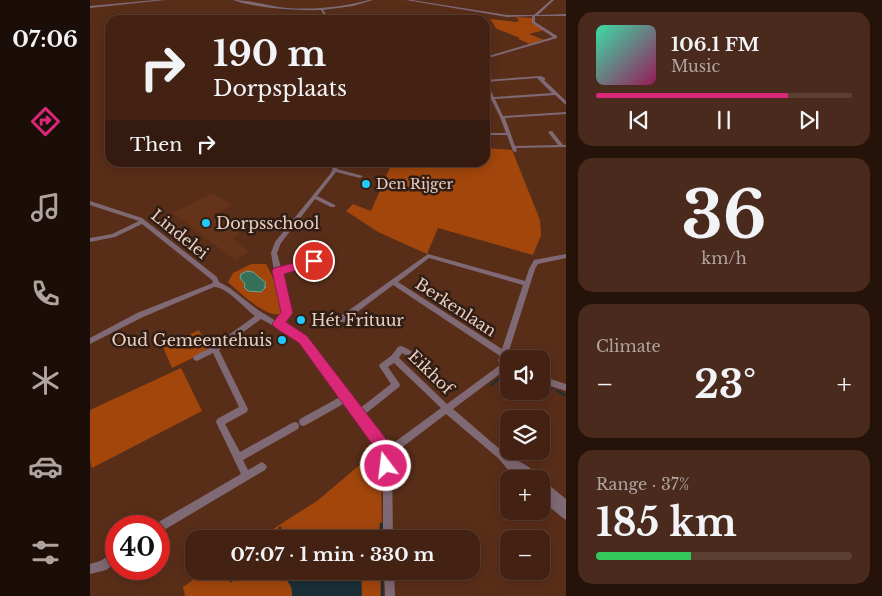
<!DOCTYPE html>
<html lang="en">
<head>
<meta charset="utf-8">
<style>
  body { margin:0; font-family:"Libre Baskerville",serif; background:#4a2a1c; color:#f1f3f6; height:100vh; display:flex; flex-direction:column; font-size:19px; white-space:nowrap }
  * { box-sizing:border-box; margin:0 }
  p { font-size:16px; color:#afa4a0 }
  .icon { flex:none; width:28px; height:28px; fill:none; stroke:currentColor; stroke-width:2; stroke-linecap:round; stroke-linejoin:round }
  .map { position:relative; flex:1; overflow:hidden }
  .details { display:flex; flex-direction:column; gap:12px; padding:12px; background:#25130a; width:316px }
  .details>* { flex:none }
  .guide { position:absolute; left:15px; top:15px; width:385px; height:152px; border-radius:15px; box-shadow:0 2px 12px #0003,0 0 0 1px #5b3f33; background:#432213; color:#f1f3f6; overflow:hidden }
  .tools { position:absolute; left:410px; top:350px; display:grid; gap:10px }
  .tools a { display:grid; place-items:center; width:50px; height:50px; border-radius:10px; background:#432213; box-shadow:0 2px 12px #0003,0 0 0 1px #5b3f33; font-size:25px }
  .speed { position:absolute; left:15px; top:515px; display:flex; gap:10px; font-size:25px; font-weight:700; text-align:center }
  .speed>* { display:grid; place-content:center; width:65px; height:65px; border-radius:50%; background:#432213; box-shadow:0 2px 12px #0003,0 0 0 1px #5b3f33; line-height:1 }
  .speed .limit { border:8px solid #d22; background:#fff; color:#111 }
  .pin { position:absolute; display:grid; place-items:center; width:42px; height:42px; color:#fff; margin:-21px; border:2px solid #fff; border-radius:50%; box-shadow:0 1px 5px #0007 }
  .me { position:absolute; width:55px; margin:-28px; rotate:345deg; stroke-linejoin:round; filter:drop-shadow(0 0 4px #0008) }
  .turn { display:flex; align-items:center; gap:18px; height:105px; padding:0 25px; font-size:22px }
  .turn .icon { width:65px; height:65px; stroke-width:2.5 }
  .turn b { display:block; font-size:35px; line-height:42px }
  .then { display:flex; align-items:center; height:48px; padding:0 25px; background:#0003; gap:10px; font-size:19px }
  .big { font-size:38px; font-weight:700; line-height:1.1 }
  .details .card { flex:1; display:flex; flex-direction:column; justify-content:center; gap:8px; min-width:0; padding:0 18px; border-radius:15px; background:#4a2a1c }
  .details .dial { align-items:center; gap:0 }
  .dial b { font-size:65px; line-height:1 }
  .song { display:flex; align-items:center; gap:15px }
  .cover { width:60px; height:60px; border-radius:8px; background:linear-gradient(135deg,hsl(160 70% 55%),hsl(330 70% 35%)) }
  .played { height:5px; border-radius:2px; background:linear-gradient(90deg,#db2777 75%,#5b3f33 75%) }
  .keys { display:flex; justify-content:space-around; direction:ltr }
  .heat { display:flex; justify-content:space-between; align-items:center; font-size:28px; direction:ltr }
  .charge { height:8px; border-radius:4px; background:linear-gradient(90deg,#34c759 37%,#5b3f33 0) }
  .trip { position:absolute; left:95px; top:530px; width:295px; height:50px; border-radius:15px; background:#432213; box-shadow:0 2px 12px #0003,0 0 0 1px #5b3f33; font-weight:700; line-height:50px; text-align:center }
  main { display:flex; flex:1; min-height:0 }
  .menu { display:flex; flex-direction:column; width:90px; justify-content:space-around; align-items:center; background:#1b0e08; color:#afa4a0 }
  .menu .icon { width:35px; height:35px }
  .menu .on { color:#db2777 }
  .menu b { font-size:22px; color:#f1f3f6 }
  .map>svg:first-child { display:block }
</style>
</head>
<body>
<main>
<nav class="menu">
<b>07:06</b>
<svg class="icon on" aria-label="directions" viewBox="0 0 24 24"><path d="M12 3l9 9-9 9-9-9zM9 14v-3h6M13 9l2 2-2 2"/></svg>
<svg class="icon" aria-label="music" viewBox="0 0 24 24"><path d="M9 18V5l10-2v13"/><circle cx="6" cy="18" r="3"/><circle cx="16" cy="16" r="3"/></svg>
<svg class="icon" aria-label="phone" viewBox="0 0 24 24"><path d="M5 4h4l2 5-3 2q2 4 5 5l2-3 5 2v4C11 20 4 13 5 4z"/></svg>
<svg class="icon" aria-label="climate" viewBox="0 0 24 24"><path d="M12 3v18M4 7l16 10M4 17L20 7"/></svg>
<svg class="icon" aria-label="car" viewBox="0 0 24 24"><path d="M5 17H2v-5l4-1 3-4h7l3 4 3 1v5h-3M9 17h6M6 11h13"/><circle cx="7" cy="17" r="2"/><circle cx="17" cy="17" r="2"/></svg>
<svg class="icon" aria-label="filters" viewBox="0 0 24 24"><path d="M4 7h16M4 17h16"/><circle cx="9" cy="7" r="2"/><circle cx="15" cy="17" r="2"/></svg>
</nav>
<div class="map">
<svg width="476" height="596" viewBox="0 0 476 596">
  <rect width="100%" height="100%" fill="#592e19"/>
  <polygon fill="#643319" points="122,193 142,205 125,214 150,233 142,238 159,251 146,261 83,213"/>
  <g fill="#a2460c">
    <polygon points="426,17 442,18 442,23 454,30 439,34 454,40 440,44 428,39 430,38 402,27 395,28 395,26 406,28 400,19 426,22 429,21"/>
    <polygon points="395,148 422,150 450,220 451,235 443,255 348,228 337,254 288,232 256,211 263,204 281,211 302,163 395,162"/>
    <path d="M161 264H176C182 274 195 303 190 314 176 318 148 291 138 282L143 273Z"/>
    <polygon points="109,330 119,350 82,368 73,347"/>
    <polygon points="91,368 112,411 2,468 0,461 0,410"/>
    <polygon points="285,452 291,462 292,539 167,539 227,501"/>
    <polygon points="116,571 293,571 293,596 95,596 93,587"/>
  </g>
  <path fill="#1a2f38" d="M187 571 196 574 197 571H271L272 596H202C203 583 195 579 187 571Z"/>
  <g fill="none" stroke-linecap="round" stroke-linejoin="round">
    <g stroke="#1a2f38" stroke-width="1">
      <polyline points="191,9 229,10"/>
      <polyline points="236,9 242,9"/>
    </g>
    <g stroke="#1a2f38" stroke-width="2">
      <polyline points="401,385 412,376 419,375"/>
      <polyline points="452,385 462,389"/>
      <polyline points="467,391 476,395"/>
    </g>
    <g stroke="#1a2f38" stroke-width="2.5">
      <polyline points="291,524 291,539"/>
      <polyline points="186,539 190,528"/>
      <polyline points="292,571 292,596"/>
      <polyline points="141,581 154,571"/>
    </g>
  </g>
  <polygon fill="#37705a" stroke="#6da78f" points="157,271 163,272 176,283 174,287 176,287 171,292 158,291 154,287 155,284 150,278 151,274"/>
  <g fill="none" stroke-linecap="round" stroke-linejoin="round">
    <g fill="#7f6974" fill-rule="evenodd">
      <polygon points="65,0 75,0 0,8 0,6"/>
      <path d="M143 0C161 0 179 6 197 8 225 10 252 7 279 0H283L263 6 233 10 240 20H236L231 10C205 11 166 8 143 0Z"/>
      <polygon points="316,0 322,0 417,15 444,15 461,0 464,0 448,15 476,14 476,16 445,16 445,22 467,36 467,38 395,59 395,57 463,37 442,23 442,16 417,17"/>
      <path d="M451 76 455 78V80H454L476 101V105L465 95 405 99 413 116 476 112V114L415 118 425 146 468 145 458 132 460 131H462L473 145H476V147L426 148 427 151 425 152 423 151 417 135H395V133H416L410 117 395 87V80ZM447 78 462 93 404 97 396 82Z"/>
      <path d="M245 162H250L247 169 273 176 270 178 246 172 227 196 245 205V207H241L225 199 191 243 187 253 191 268H198L224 259 227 261 226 263 201 272 192 273 201 313 192 324 206 330 216 338 258 394H260L261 398 269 409 301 384 289 366 290 364 301 356 308 347 311 346 314 347 333 358 334 360 333 362 330 363 312 353 309 358 357 404 410 365 408 360 410 356 303 285 254 322H248L247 320 248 318 338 254 435 281 439 269 444 260 476 254V258L448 264 445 269 416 360 417 363 419 364V370H415L363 409C380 423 397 439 415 453 426 461 443 466 450 479H426L408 458 356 414 302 455 303 539H293V454L255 403 216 425 213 426 210 425 209 422 210 419 250 397 210 342 200 335 171 319 129 350 158 409 157 412 135 424 150 452 202 423 205 422 208 423 209 426 208 429 153 460 158 470 172 462 175 464 177 467 175 470 69 533V526H65V524L151 474 126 422 127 419 149 407 123 353 107 361 104 360 103 358 104 356 122 347 165 316C154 308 137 287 124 287L53 317 0 344V338L47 313 123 283 122 280 52 224 25 237 0 242V238L22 234 49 221 0 205V201L52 218 127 277 129 282 140 288 168 310 186 321 193 312 184 271 181 253 185 242 241 173ZM339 258 433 285 412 349 308 282ZM304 363 351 408 298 447 274 415 309 387 310 385 309 383 298 367Z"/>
      <polygon points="451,376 476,384 476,391 451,383"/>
      <polygon points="451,479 454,481 476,499 476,520 473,518 451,500"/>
      <polygon points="26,552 26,563 16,570 0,574 0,564 10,561"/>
      <polygon points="294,571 304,571 305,596 295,596"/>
    </g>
  </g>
  <path fill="#db2777" stroke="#8e194d" d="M224 258 229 261 228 264 194 274 203 313 196 322 217 336 303 448C306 455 305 464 301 471L296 473 291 471 289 466 290 455 209 343C201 337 186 330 182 324L191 312 182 271 184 268Z"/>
  <g fill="#22c9fd" stroke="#301d14" stroke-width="2">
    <circle cx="276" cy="184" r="5"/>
    <circle cx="116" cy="223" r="5"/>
    <circle cx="211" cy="320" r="5"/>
    <circle cx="192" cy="340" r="5"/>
  </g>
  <g text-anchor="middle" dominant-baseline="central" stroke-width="5" stroke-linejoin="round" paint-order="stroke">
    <g font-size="14" fill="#e9cec1" stroke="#301d14" text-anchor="start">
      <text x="286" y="184">Den Rijger</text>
    </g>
    <g font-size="16" fill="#e9cec1" stroke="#301d14" text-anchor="start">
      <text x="126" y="223">Dorpsschool</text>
      <text x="221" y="320">Hét Frituur</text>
      <text x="182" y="340" text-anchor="end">Oud Gemeentehuis</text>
    </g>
    <g font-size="16" fill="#e9cec1" stroke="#301d14">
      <text transform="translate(90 234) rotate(39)">Lindelei</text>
      <text transform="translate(366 307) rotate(33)">Berkenlaan</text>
      <text transform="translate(341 372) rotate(44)">Eikhof</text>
    </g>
  </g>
</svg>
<div class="tools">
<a><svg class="icon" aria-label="sound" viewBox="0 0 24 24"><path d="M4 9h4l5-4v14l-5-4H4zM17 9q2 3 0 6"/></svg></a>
<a><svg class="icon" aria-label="layers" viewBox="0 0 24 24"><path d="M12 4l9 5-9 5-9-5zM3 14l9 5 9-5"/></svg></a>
<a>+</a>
<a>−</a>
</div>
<div class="speed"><div class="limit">40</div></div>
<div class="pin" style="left:224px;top:261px;background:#d93025"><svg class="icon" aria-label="arrive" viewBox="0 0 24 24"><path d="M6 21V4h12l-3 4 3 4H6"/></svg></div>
<svg class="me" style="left:296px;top:466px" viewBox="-20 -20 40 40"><circle r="17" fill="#db2777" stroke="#fff" stroke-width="3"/><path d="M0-11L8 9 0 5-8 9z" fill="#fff"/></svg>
<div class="trip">07:07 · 1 min · 330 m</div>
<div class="guide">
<div class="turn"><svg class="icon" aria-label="right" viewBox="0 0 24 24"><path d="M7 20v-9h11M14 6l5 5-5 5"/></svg><div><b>190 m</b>Dorpsplaats</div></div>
<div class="then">Then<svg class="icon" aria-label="right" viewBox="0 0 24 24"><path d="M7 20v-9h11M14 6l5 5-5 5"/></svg></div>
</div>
</div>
<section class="details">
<div class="card">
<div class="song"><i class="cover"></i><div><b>106.1 FM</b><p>Music</p></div></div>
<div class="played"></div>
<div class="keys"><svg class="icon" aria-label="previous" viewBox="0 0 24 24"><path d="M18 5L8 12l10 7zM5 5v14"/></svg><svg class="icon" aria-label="pause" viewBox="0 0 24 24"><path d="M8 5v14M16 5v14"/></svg><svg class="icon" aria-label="next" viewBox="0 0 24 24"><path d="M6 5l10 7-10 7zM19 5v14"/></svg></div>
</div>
<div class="card dial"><b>36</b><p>km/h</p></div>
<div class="card"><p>Climate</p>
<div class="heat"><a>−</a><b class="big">23°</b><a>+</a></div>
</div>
<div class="card"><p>Range · 37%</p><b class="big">185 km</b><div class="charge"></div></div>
</section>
</main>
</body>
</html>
